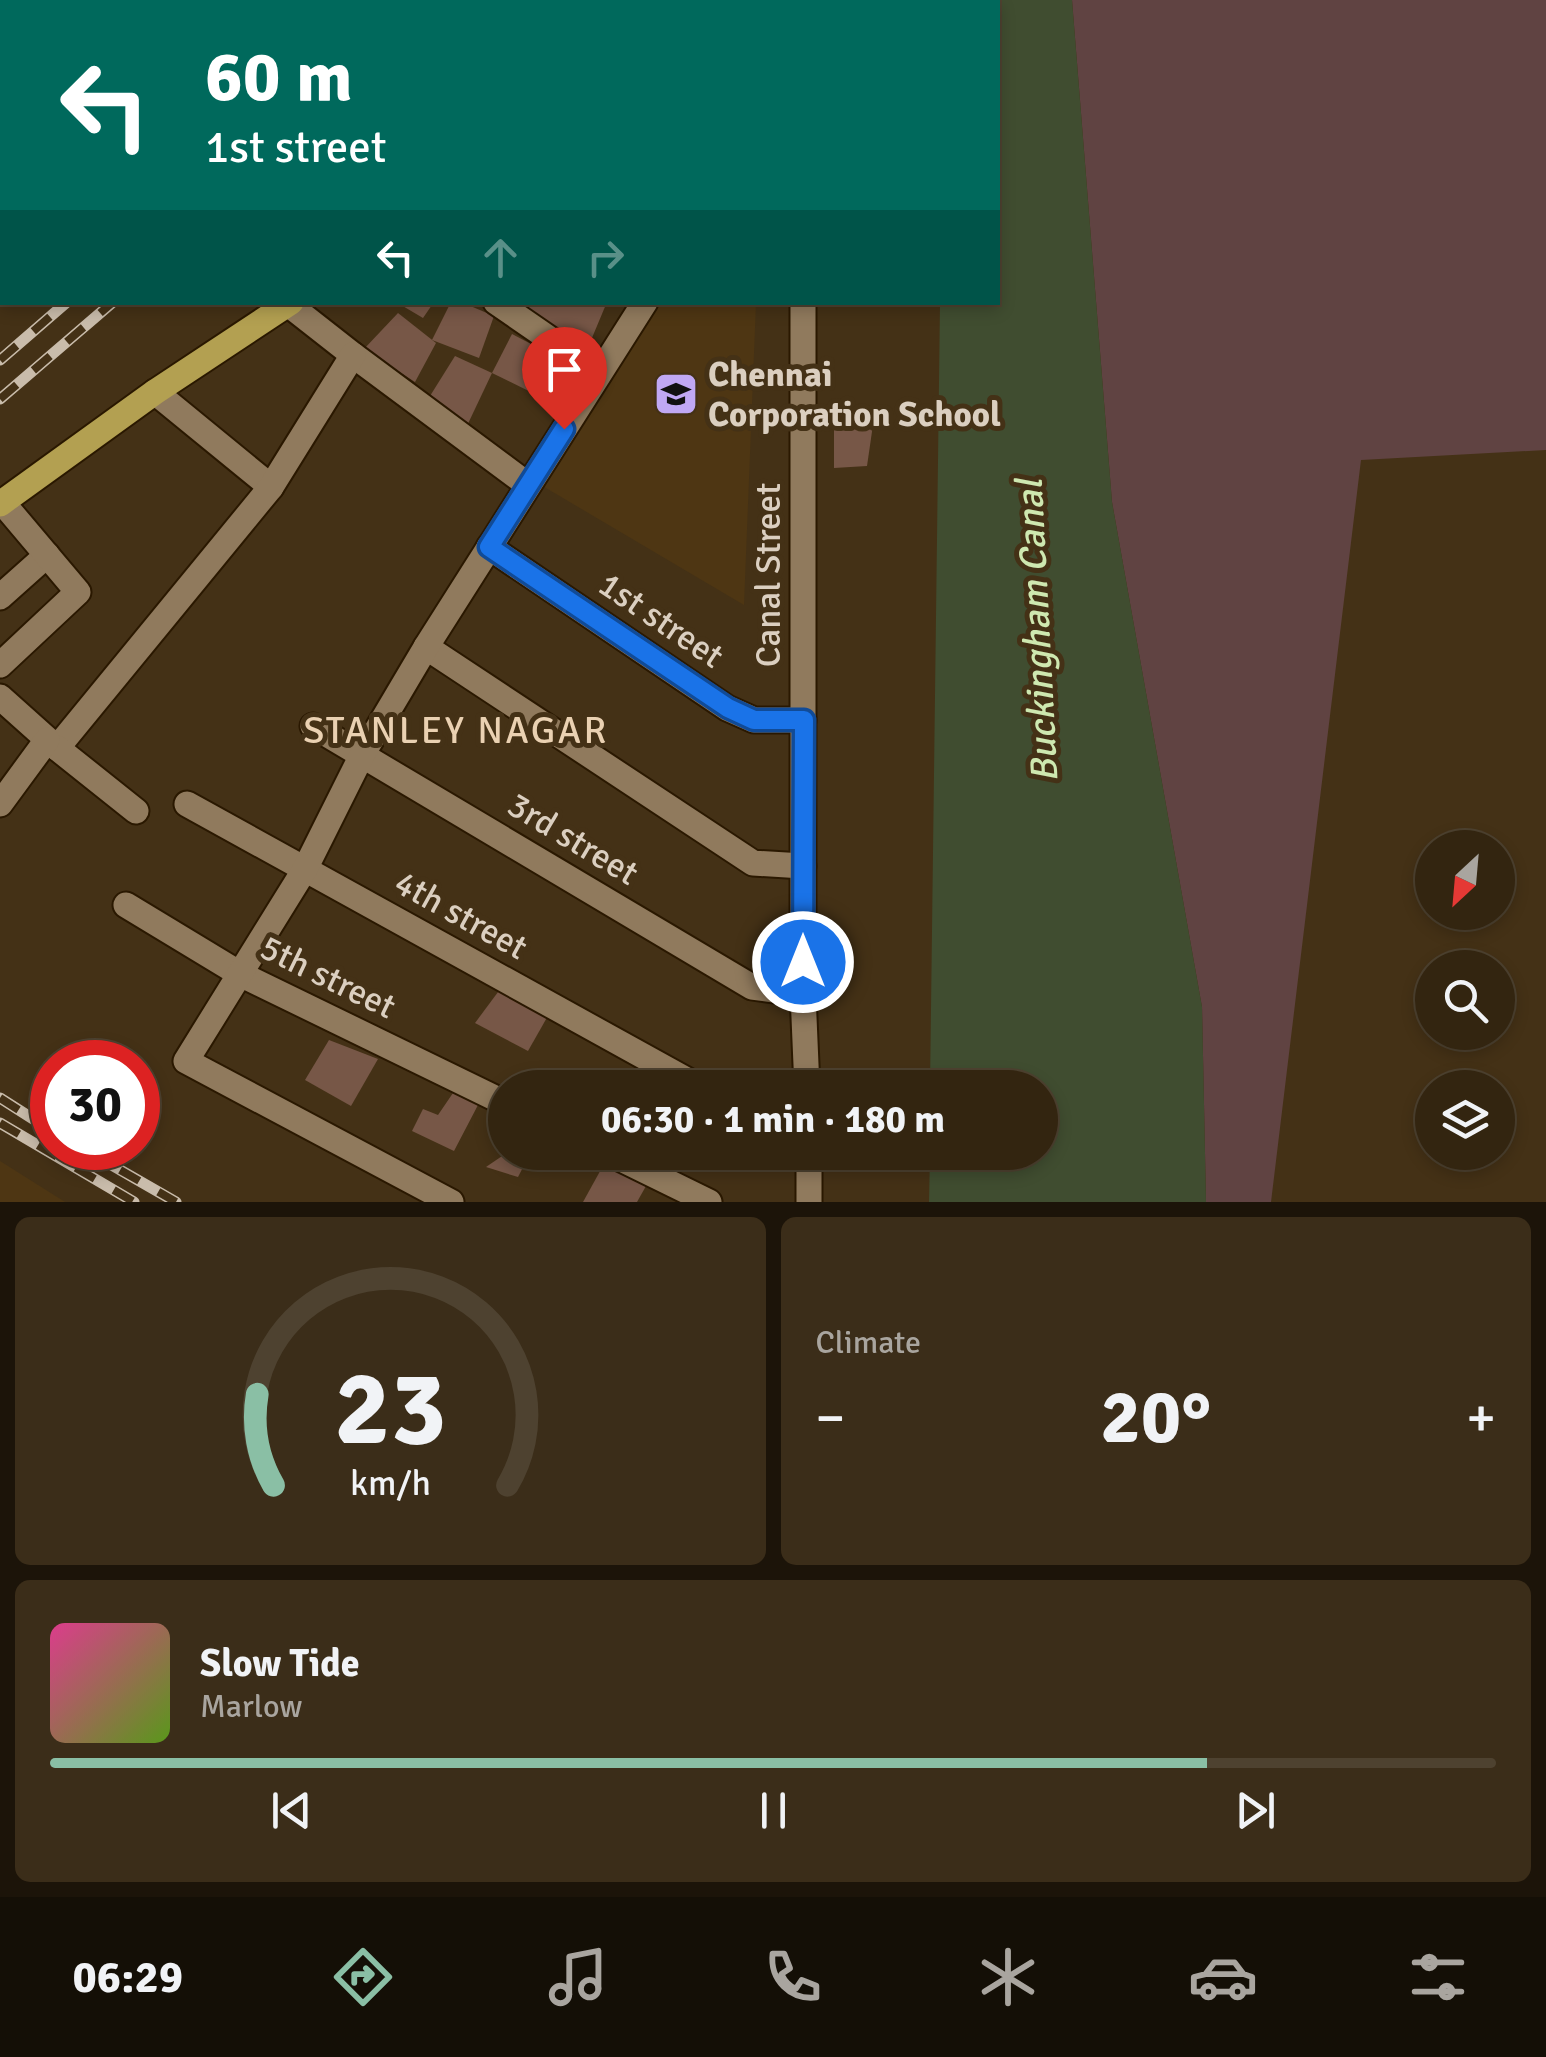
<!DOCTYPE html>
<html lang="en">
<head>
<meta charset="utf-8">
<style>
  body { margin:0; font-family:Signika,sans-serif; background:#3b2d19; color:#f1f3f6; height:100vh; display:flex; flex-direction:column; font-size:38px; white-space:nowrap }
  * { box-sizing:border-box; margin:0 }
  p { font-size:32px; color:#a9a59f }
  .icon { flex:none; width:55px; height:55px; fill:none; stroke:currentColor; stroke-width:2; stroke-linecap:round; stroke-linejoin:round }
  .map { position:relative; height:1202px; overflow:hidden }
  .panel { display:flex; flex-direction:column; gap:15px; padding:15px; background:#1c1409; flex:1 }
  .panel>* { flex:none }
  .banner { position:absolute; left:0px; top:0px; width:1000px; height:305px; box-shadow:0 5px 15px #0003,0 0 0 2px #4e4230; background:#00695c; color:#fff; overflow:hidden }
  .needle { width:65px; rotate:206deg }
  .fabs { position:absolute; left:1415px; top:830px; display:grid; gap:20px }
  .fabs a { display:grid; place-items:center; width:100px; height:100px; border-radius:50%; background:#332510; box-shadow:0 5px 15px #0003,0 0 0 2px #4e4230; font-size:50px }
  .speed { position:absolute; left:30px; top:1040px; display:flex; gap:20px; font-size:50px; font-weight:700; text-align:center }
  .speed>* { display:grid; place-content:center; width:130px; height:130px; border-radius:50%; background:#332510; box-shadow:0 5px 15px #0003,0 0 0 2px #4e4230; line-height:1 }
  .speed .limit { border:15px solid #d22; background:#fff; color:#111 }
  .pin { position:absolute; display:grid; place-items:center; width:85px; height:85px; color:#fff; margin:-102px -42px; border-radius:50% 50% 50% 0; rotate:-45deg; box-shadow:0 0 10px #0007 }
  .pin .icon { rotate:45deg }
  .me { position:absolute; width:110px; margin:-55px; rotate:0deg; stroke-linejoin:round; filter:drop-shadow(0 0 8px #0008) }
  .turn { display:flex; align-items:center; gap:35px; height:210px; padding:0 40px; font-size:45px }
  .turn .icon { width:130px; height:130px; stroke-width:2.5 }
  .turn b { display:block; font-size:70px; line-height:85px }
  .lanes { display:flex; align-items:center; height:95px; padding:0 40px; background:#0003; justify-content:center; gap:50px; direction:ltr }
  .lanes .off { opacity:.35 }
  .big { font-size:75px; font-weight:700; line-height:1.1 }
  .panel .tile { flex:1; display:flex; flex-direction:column; justify-content:center; gap:15px; min-width:0; padding:0 35px; border-radius:15px; background:#3b2d19 }
  .panel .dial { align-items:center; gap:0 }
  .dial svg { height:260px; overflow:visible; fill:none; stroke:#4e4230; stroke-width:7; stroke-linecap:round; text-anchor:middle }
  .dial text { fill:#f1f3f6; stroke:none }
  .song { display:flex; align-items:center; gap:30px }
  .cover { width:120px; height:120px; border-radius:15px; background:linear-gradient(135deg,hsl(330 70% 55%),hsl(90 70% 35%)) }
  .played { height:10px; border-radius:5px; background:linear-gradient(90deg,#8abfa5 80%,#4e4230 80%) }
  .keys { display:flex; justify-content:space-around; direction:ltr }
  .heat { display:flex; justify-content:space-between; align-items:center; font-size:55px; direction:ltr }
  .panel .tiles { flex:1; display:grid; gap:15px; grid-template-columns:1fr 1fr }
  .tile:last-child { grid-column:span 2 }
  .trip { position:absolute; left:488px; top:1070px; width:570px; height:100px; border-radius:50px; background:#332510; box-shadow:0 5px 15px #0003,0 0 0 2px #4e4230; font-weight:700; line-height:100px; text-align:center }
  .menu { display:flex; height:160px; justify-content:space-around; align-items:center; background:#140f06; color:#a9a59f }
  .menu .icon { width:70px; height:70px }
  .menu .current { color:#8abfa5 }
  .menu b { font-size:45px; color:#f1f3f6 }
  .map>svg:first-child { display:block }
</style>
</head>
<body>
<div class="map">
<svg width="1546" height="1202" viewBox="0 0 1546 1202">
  <rect width="100%" height="100%" fill="#443116"/>
  <g fill="#4e3613">
    <polygon points="656,303 756,303 744,605 541,485"/>
    <polygon points="0,1161 65,1202 0,1202"/>
  </g>
  <polygon fill="#604342" points="1072,0 1546,0 1546,450 1361,460 1271,1202 1206,1202 1202,1007 1112,502"/>
  <polygon fill="#404d30" points="943,0 1072,0 1112,502 1202,1007 1206,1202 929,1202 930,1153 1040,1152 1040,1088 930,1087 940,303 998,302 998,2 943,2"/>
  <g fill="#775747">
    <polygon points="396,302 434,302 423,318"/>
    <polygon points="451,302 461,302 494,316 479,358 432,340"/>
    <polygon points="531,302 607,302 589,345 526,312"/>
    <polygon points="398,313 436,343 415,382 364,349"/>
    <polygon points="512,334 573,366 551,402 492,373"/>
    <polygon points="455,356 492,373 465,430 425,404"/>
    <polygon points="834,405 875,411 867,466 834,468"/>
    <polygon points="501,988 549,1014 528,1051 475,1023"/>
    <polygon points="329,1040 378,1059 351,1106 305,1080"/>
    <polygon points="565,1075 588,1088 561,1088"/>
    <polygon points="453,1093 478,1105 454,1151 412,1131 423,1109 438,1115"/>
    <polygon points="508,1152 531,1152 518,1177 486,1167"/>
    <polygon points="604,1164 646,1186 637,1202 583,1202"/>
  </g>
  <g fill="none" stroke-linecap="round" stroke-linejoin="round">
    <defs>
      <g id="minor">
        <polyline points="803,2 803,0"/>
        <polyline points="496,302 599,373"/>
        <polyline points="803,302 803,994 807,1088"/>
        <polyline points="288,304 353,355 528,485"/>
        <polyline points="155,392 271,487"/>
        <polyline points="489,547 727,708 754,720 803,720"/>
        <polyline points="0,597 47,555"/>
        <polyline points="426,647 753,863 803,866"/>
        <polyline points="0,665 78,592 2,502"/>
        <polyline points="0,697 57,748 271,487 353,355"/>
        <polyline points="313,726 752,987 803,994"/>
        <polyline points="57,748 136,811"/>
        <polyline points="0,804 47,740"/>
        <polyline points="187,804 701,1088"/>
        <polyline points="126,905 240,974 505,1103"/>
        <polyline points="607,1152 709,1202"/>
        <polyline points="451,1202 186,1061 305,869 362,755 426,647 645,302"/>
        <polyline points="809,1202 809,1152"/>
      </g>
      <g id="major">
        <polyline points="675,2 678,0"/>
        <polyline points="0,504 155,392 291,302"/>
      </g>
    </defs>
    <use href="#minor" stroke="#2a1800" stroke-width="29"/>
    <use href="#major" stroke="#2a1800" stroke-width="29"/>
    <use href="#minor" stroke="#907a5d" stroke-width="25"/>
    <use href="#major" stroke="#b3a051" stroke-width="25"/>
    <defs>
      <g id="rail">
        <polyline points="219,2 226,0"/>
        <polyline points="423,2 426,0"/>
        <polyline points="466,2 469,0"/>
        <polyline points="0,80 2,79"/>
        <polyline points="0,360 67,302"/>
        <polyline points="0,399 113,302"/>
        <polyline points="0,1098 52,1131"/>
        <polyline points="0,1123 134,1202"/>
        <polyline points="82,1148 176,1202"/>
      </g>
    </defs>
    <use href="#rail" stroke="#c9bcab" stroke-width="11"/>
    <use href="#rail" stroke="#443116" stroke-width="8" stroke-dasharray="22" stroke-linecap="butt"/>
  </g>
  <g fill="none" stroke-linecap="round" stroke-linejoin="round">
    <defs>
      <polyline id="route" points="564,429 489,547 728,708 754,720 804,720 803,962"/>
    </defs>
    <use href="#route" stroke="#114b97" stroke-width="25"/>
    <use href="#route" stroke="#1a73e8" stroke-width="18"/>
  </g>
  <defs>
    <symbol id="school-square" viewBox="-11 -11 22 22"><rect x="-9" y="-9" width="18" height="18" rx="4" fill="#c0a8f4" stroke="#443116"/><path d="M0-5L7-2L0 1L-7-2ZM-4 1L0 2.5L4 1V4Q0 6-4 4Z" fill="#111"/></symbol>
  </defs>
  <g fill-rule="evenodd">
    <use href="#school-square" x="651" y="369" width="50" height="50"/>
  </g>
  <g text-anchor="middle" dominant-baseline="central" stroke-width="10" stroke-linejoin="round" paint-order="stroke">
    <g font-size="35" font-weight="bold" fill="#dbcfc0" stroke="#443116" text-anchor="start">
      <text x="708" y="374">Chennai<tspan x="708" dy="40">Corporation School</tspan></text>
    </g>
    <g font-size="35" fill="#dbcfc0" stroke="#443116">
      <text transform="translate(768 575) rotate(-90)">Canal Street</text>
      <text transform="translate(661 620) rotate(34)">1st street</text>
      <text transform="translate(573 839) rotate(31)">3rd street</text>
      <text transform="translate(461 915) rotate(29)">4th street</text>
      <text transform="translate(328 977) rotate(26)">5th street</text>
    </g>
    <g font-size="38" font-style="italic" fill="#cee8b0" stroke="#443116">
      <text transform="translate(1037 631) rotate(-93)">Buckingham Canal</text>
    </g>
    <g font-size="38" letter-spacing="2.5" fill="#ead1b2" stroke="#443116">
      <text x="456" y="730">STANLEY NAGAR</text>
    </g>
  </g>
</svg>
<div class="fabs">
<a><svg class="needle" viewBox="-14 -14 28 28"><path d="M0-13l5 13h-10z" fill="#e53935"/><path d="M0 13l5-13h-10z" fill="#a9a59f"/></svg></a>
<a><svg class="icon" aria-label="search" viewBox="0 0 24 24"><circle cx="10" cy="10" r="6"/><path d="M15 15l6 6"/></svg></a>
<a><svg class="icon" aria-label="layers" viewBox="0 0 24 24"><path d="M12 4l9 5-9 5-9-5zM3 14l9 5 9-5"/></svg></a>
</div>
<div class="speed"><div class="limit">30</div></div>
<div class="pin" style="left:564px;top:429px;background:#d93025"><svg class="icon" aria-label="arrive" viewBox="0 0 24 24"><path d="M6 21V4h12l-3 4 3 4H6"/></svg></div>
<svg class="me" style="left:803px;top:962px" viewBox="-20 -20 40 40"><circle r="17" fill="#1a73e8" stroke="#fff" stroke-width="3"/><path d="M0-11L8 9 0 5-8 9z" fill="#fff"/></svg>
<div class="trip">06:30 · 1 min · 180 m</div>
<div class="banner">
<div class="turn"><svg class="icon" aria-label="left" viewBox="0 0 24 24"><path d="M17 20v-9H6M10 6l-5 5 5 5"/></svg><div><b>60 m</b>1st street</div></div>
<div class="lanes"><svg class="icon" aria-label="left" viewBox="0 0 24 24"><path d="M17 20v-9H6M10 6l-5 5 5 5"/></svg><svg class="icon off" aria-label="ahead" viewBox="0 0 24 24"><path d="M12 20V5M6 11l6-6 6 6"/></svg><svg class="icon off" aria-label="right" viewBox="0 0 24 24"><path d="M7 20v-9h11M14 6l5 5-5 5"/></svg></div>
</div>
</div>
<section class="panel">
<div class="tiles">
<div class="tile dial"><svg viewBox="0 0 100 80">
<path d="M14 69A42 42 0 1 1 86 69"/>
<path d="M14 69A42 42 0 0 1 9 41" stroke="#8abfa5"/>
<text x="50" y="56" font-size="32" font-weight="700">23</text>
<text x="50" y="72" font-size="11">km/h</text>
</svg></div>
<div class="tile"><p>Climate</p>
<div class="heat"><a>−</a><b class="big">20°</b><a>+</a></div>
</div>
<div class="tile">
<div class="song"><i class="cover"></i><div><b>Slow Tide</b><p>Marlow</p></div></div>
<div class="played"></div>
<div class="keys"><svg class="icon" aria-label="previous" viewBox="0 0 24 24"><path d="M18 5L8 12l10 7zM5 5v14"/></svg><svg class="icon" aria-label="pause" viewBox="0 0 24 24"><path d="M8 5v14M16 5v14"/></svg><svg class="icon" aria-label="next" viewBox="0 0 24 24"><path d="M6 5l10 7-10 7zM19 5v14"/></svg></div>
</div>
</div>
</section>
<nav class="menu">
<b>06:29</b>
<svg class="icon current" aria-label="directions" viewBox="0 0 24 24"><path d="M12 3l9 9-9 9-9-9zM9 14v-3h6M13 9l2 2-2 2"/></svg>
<svg class="icon" aria-label="music" viewBox="0 0 24 24"><path d="M9 18V5l10-2v13"/><circle cx="6" cy="18" r="3"/><circle cx="16" cy="16" r="3"/></svg>
<svg class="icon" aria-label="phone" viewBox="0 0 24 24"><path d="M5 4h4l2 5-3 2q2 4 5 5l2-3 5 2v4C11 20 4 13 5 4z"/></svg>
<svg class="icon" aria-label="climate" viewBox="0 0 24 24"><path d="M12 3v18M4 7l16 10M4 17L20 7"/></svg>
<svg class="icon" aria-label="car" viewBox="0 0 24 24"><path d="M5 17H2v-5l4-1 3-4h7l3 4 3 1v5h-3M9 17h6M6 11h13"/><circle cx="7" cy="17" r="2"/><circle cx="17" cy="17" r="2"/></svg>
<svg class="icon" aria-label="filters" viewBox="0 0 24 24"><path d="M4 7h16M4 17h16"/><circle cx="9" cy="7" r="2"/><circle cx="15" cy="17" r="2"/></svg>
</nav>
</body>
</html>
